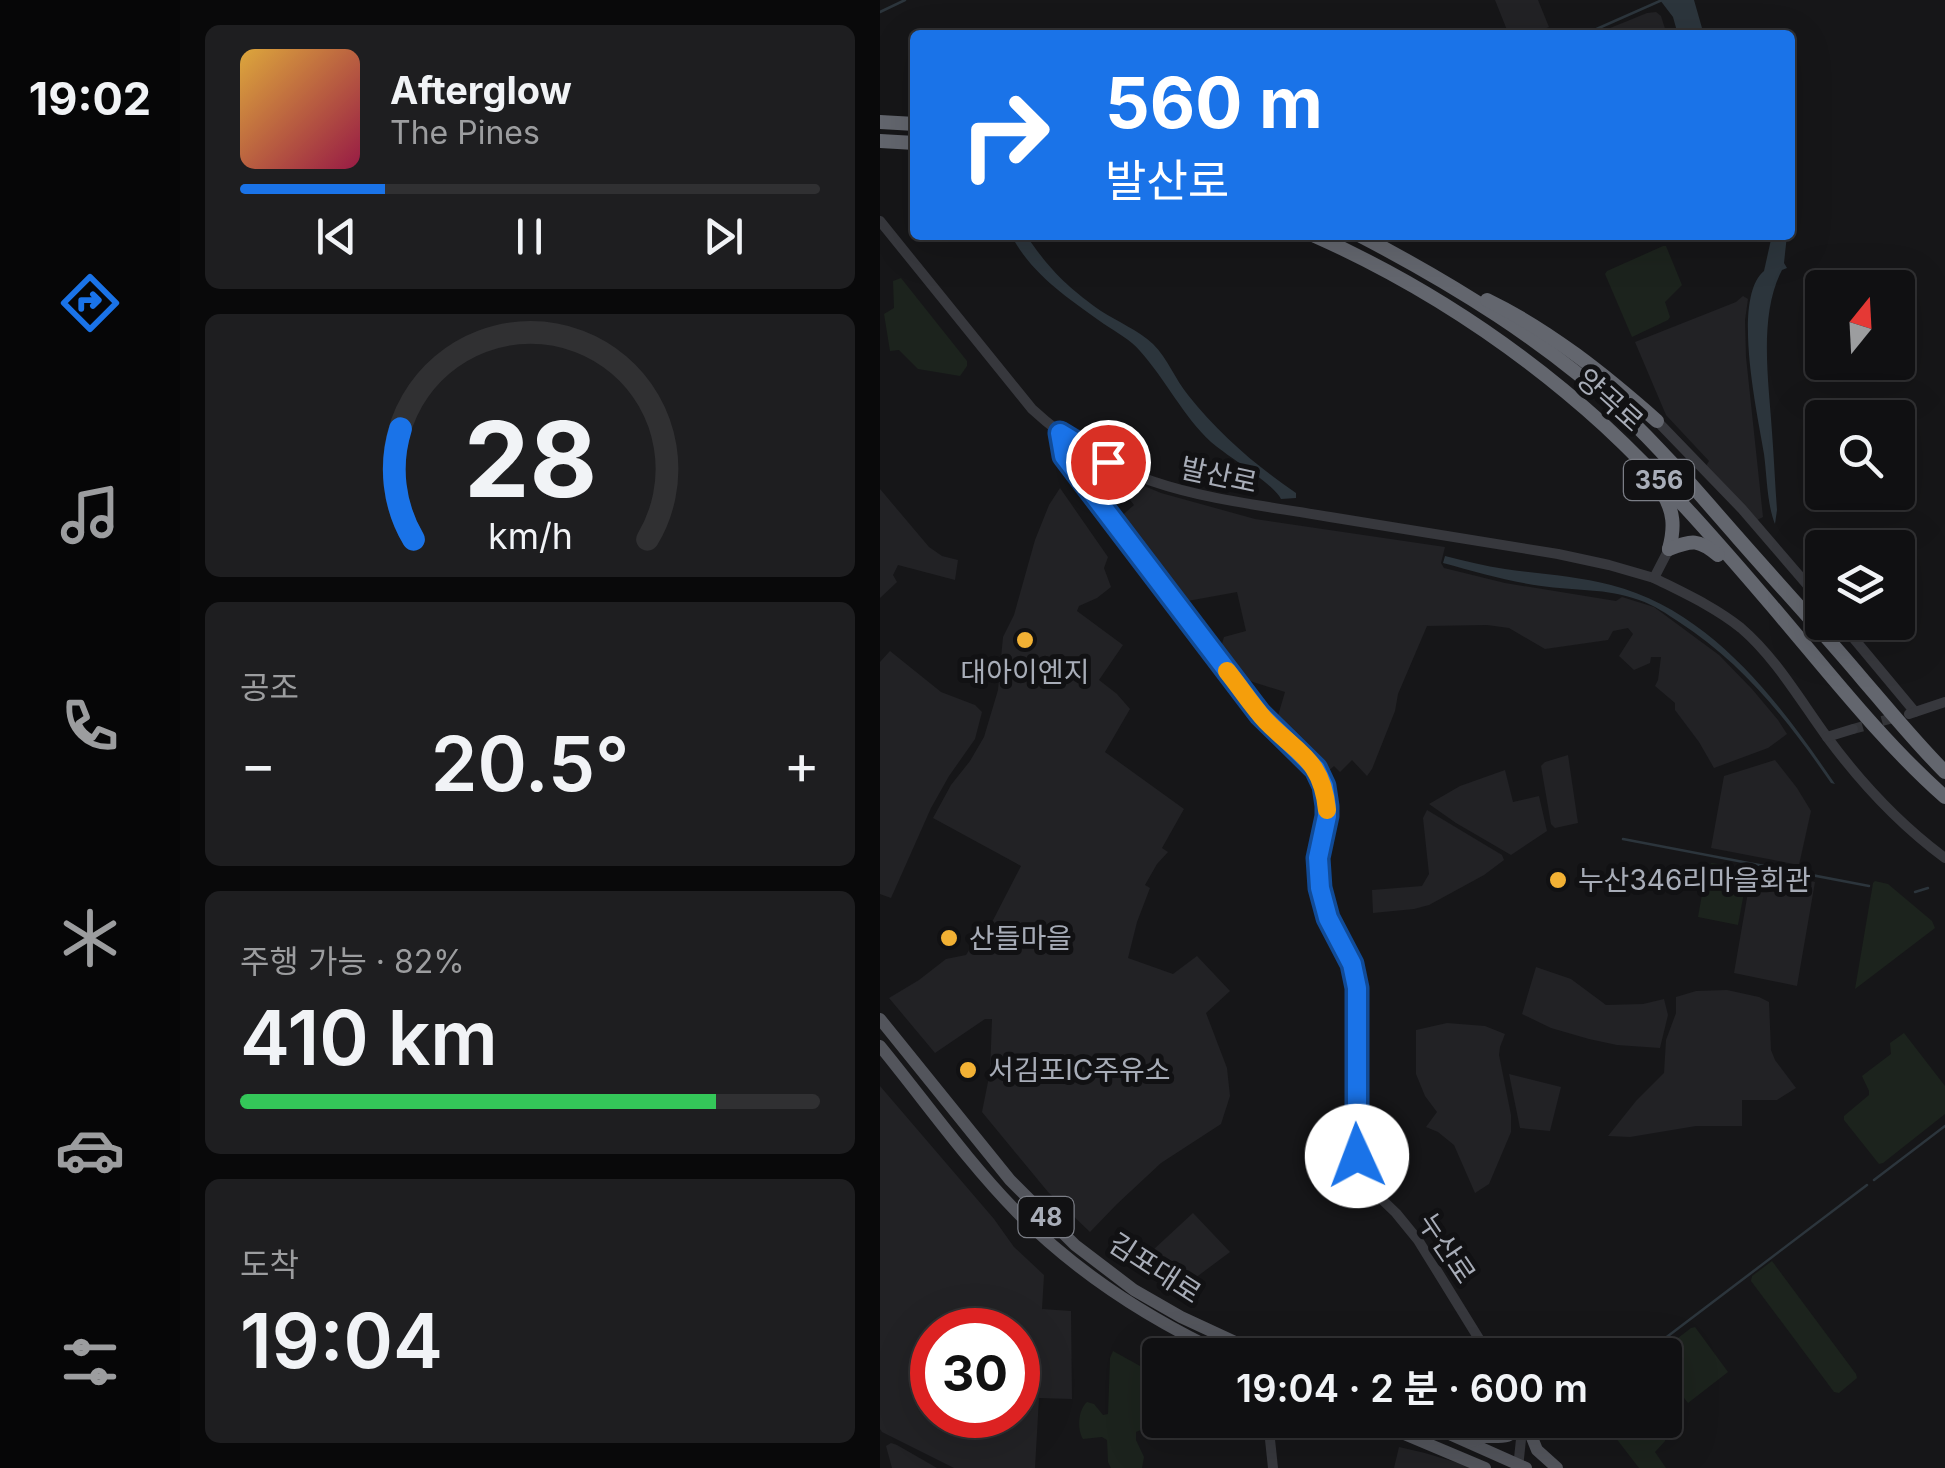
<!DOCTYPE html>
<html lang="ko">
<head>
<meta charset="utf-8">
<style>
  body { margin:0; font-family:Inter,"Noto Sans KR",sans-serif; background:#1e1e20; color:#f1f3f6; height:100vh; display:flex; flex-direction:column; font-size:38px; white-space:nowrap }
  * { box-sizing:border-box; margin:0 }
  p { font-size:32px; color:#9c9d9f }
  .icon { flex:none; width:55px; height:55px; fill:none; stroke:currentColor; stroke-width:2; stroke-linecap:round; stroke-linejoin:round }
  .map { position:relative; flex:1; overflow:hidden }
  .panel { display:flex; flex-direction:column; gap:25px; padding:25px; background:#09090a; width:700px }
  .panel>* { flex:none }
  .guide { position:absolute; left:30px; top:30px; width:885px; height:210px; border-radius:10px; box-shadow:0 10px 40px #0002,0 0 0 2px #303032; background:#1a73e8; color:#fff; overflow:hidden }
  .needle { width:65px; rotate:18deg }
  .buttons { position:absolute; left:925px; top:270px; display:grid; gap:20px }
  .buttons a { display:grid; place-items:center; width:110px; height:110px; border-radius:10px; background:#101012; box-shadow:0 10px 40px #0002,0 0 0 2px #303032; font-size:50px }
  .speed { position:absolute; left:30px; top:1308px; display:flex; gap:20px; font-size:50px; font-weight:700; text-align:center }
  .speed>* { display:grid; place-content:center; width:130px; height:130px; border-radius:50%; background:#101012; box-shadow:0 10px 40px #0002,0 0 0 2px #303032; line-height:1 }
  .speed .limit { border:15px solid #d22; background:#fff; color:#111 }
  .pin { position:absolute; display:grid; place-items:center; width:85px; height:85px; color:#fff; margin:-42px; border:5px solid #fff; border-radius:50%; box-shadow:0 2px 10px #0007 }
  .me { position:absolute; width:110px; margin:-55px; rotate:358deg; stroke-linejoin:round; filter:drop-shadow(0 0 8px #0008) }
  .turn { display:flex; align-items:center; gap:35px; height:210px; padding:0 30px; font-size:45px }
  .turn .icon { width:130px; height:130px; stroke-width:2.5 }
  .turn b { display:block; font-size:70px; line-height:85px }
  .big { font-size:75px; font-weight:600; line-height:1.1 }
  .panel .card { flex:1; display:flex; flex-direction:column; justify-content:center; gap:15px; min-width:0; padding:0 35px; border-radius:15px; background:#1e1e20 }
  .panel .dial { align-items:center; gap:0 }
  .dial svg { height:260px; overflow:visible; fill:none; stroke:#303032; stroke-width:7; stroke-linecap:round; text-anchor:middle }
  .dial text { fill:#f1f3f6; stroke:none }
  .song { display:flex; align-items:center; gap:30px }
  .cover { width:120px; height:120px; border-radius:15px; background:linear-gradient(135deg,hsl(40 70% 55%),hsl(340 70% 35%)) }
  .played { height:10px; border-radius:5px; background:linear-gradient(90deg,#1a73e8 25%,#303032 25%) }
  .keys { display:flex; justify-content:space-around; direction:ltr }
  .heat { display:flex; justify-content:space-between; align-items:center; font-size:55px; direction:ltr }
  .charge { height:15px; border-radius:8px; background:linear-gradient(90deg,#34c759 82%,#303032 0) }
  .trip { position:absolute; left:262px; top:1338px; width:540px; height:100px; border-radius:10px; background:#101012; box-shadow:0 10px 40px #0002,0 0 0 2px #303032; font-weight:600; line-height:100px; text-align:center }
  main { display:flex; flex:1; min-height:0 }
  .tab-bar { display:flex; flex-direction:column; width:180px; justify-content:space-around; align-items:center; background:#060607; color:#9c9d9f }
  .tab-bar .icon { width:70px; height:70px }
  .tab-bar .selected { color:#1a73e8 }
  .tab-bar b { font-size:45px; color:#f1f3f6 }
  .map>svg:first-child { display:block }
</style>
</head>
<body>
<main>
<nav class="tab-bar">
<b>19:02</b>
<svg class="icon selected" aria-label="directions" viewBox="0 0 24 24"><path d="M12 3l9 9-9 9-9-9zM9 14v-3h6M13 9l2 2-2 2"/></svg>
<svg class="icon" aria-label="music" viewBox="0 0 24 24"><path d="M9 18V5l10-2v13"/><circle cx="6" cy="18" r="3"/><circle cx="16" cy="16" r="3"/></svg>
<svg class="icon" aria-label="phone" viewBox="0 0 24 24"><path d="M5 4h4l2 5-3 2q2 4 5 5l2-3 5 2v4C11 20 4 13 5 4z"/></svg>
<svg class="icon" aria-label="climate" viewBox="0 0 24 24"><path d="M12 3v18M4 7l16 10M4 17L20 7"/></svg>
<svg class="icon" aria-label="car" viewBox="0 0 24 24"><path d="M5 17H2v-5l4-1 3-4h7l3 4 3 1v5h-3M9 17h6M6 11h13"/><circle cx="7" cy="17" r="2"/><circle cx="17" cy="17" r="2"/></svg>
<svg class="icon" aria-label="filters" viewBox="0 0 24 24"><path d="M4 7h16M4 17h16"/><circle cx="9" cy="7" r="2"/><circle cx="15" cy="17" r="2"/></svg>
</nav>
<section class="panel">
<div class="card">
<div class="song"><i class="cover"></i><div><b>Afterglow</b><p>The Pines</p></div></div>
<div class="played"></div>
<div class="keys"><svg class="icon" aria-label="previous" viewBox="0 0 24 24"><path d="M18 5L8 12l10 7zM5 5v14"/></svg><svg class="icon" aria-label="pause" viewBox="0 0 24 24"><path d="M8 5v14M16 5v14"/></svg><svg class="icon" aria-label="next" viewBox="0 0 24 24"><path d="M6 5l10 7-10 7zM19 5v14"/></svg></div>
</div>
<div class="card dial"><svg viewBox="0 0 100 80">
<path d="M14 69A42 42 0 1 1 86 69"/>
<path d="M14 69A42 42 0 0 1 10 35" stroke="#1a73e8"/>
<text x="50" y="56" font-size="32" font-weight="700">28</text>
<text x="50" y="72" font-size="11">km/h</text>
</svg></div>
<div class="card"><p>공조</p>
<div class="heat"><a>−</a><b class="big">20.5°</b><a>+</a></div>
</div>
<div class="card"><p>주행 가능 · 82%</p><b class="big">410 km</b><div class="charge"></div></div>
<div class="card"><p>도착</p><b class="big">19:04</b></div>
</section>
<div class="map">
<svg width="1065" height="1468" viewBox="0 0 1065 1468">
  <rect width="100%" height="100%" fill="#161618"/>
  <g fill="#222225" fill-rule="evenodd">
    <polygon points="615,0 658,0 669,27 651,35 629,35"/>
    <polygon points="776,12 781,16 787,35 713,35 767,13"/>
    <polygon points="863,296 868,299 865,320 866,357 883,517 877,520 826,466 829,461 786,415 755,342 856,302"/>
    <polygon points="233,473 281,493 375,519 565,547 561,563 564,568 625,583 736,601 742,597 774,607 839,655 872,689 898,720 907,734 888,748 834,768 819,742 795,710 795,703 775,686 778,680 781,657 771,657 770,663 754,670 739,656 753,634 748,628 733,631 728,640 665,649 629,628 607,625 547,626 518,694 515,711 492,769 487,776 472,760 460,772 454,766 444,775 426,751 398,727 397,719 405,692 357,677 339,654 344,637 366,631 357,592 302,602 238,519 254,505 232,477"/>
    <polygon points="180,488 228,557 224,568 231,587 217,598 199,606 197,611 243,645 219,680 237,694 250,709 225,752 304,809 282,848 288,852 277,864 265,885 270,888 257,922 248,958 293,974 317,956 350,991 326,1013 347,1068 350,1096 341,1124 281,1163 237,1204 210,1232 168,1192 102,1112 110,1072 112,1019 105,1019 55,1053 9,998 39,980 66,959 86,955 94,942 109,928 141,866 53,818 71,785 90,761 104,737 118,690 123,637 134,615 155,540 169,505"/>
    <polygon points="0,489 49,547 62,556 78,560 75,580 18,565 13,575 17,582 0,598"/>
    <polygon points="10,651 61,692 95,705 102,712 95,739 69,776 51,808 11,898 0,894 0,662"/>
    <polygon points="688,755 698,823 675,828 671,824 661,766 665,762"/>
    <polygon points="895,760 917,788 931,811 919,865 831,848 844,776"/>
    <polygon points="625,770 633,802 659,796 667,831 631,855 576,823 549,804 580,786"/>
    <polygon points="547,810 622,855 624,860 604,875 549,905 534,909 493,913 492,890 542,886 549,874 543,818"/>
    <polygon points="872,869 935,882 917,986 854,973"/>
    <polygon points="656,967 691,979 726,1005 763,1004 784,999 788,1015 780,1048 737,1045 709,1039 671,1028 642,1014"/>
    <polygon points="847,990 879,997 889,1002 891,1050 895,1060 916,1088 897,1100 862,1100 862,1126 816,1126 750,1137 728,1136 756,1101 784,1073 786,1040 796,1013 796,997 816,991"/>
    <polygon points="567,1023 605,1026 625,1034 620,1047 619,1055 631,1115 631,1132 609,1184 595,1193 574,1145 558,1132 546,1127 557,1112 545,1096 536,1074 536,1030"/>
    <polygon points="629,1074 681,1087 670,1131 640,1128"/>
    <path d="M0 1086 114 1219 134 1247 164 1275 162 1309 191 1311 192 1399 159 1398 155 1468H74L2 1432 0 1429ZM52 1330H138V1415H52Z"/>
    <polygon points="313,1213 350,1252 295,1293 265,1270 272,1251"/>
    <polygon points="11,1443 17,1445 57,1468 12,1468 6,1446"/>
    <polygon points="519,1447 545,1453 595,1468 514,1468"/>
  </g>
  <g fill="#1c231d">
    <polygon points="783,246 786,246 802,285 785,302 790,317 788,320 752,337 725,274 727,271"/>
    <polygon points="21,278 87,361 87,366 80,376 38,369 19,350 10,351 4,314 14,308 13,281"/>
    <polygon points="832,863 866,869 868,871 858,925 818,917 827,866"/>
    <polygon points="995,881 1008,884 1052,921 1055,928 975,989 993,883"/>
    <polygon points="1024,1033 1065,1086 1065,1114 1003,1163 999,1164 964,1120 964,1116 989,1095 989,1091 982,1076 1011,1054 1010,1043"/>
    <polygon points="892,1261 976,1374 977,1378 959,1393 954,1392 871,1281 872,1276"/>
    <polygon points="815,1327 848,1372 808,1403 785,1373 785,1355 776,1355 811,1328"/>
    <path d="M233 1351 280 1377C280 1401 281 1423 256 1432V1440L264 1457 262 1468H231L228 1462 227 1440 222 1437 203 1439C197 1429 198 1410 207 1402L214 1404 223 1415 228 1414 230 1358Z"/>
    <polygon points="722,1420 771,1420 785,1438 785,1441 775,1452 786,1468 759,1468"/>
  </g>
  <g fill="#2c353c">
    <polygon points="780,0 814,0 824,35 798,35 793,17"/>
    <path d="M131 235H146C169 269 187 287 221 311 238 322 258 330 273 344 288 359 295 379 308 395 339 434 375 465 416 493V498L401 499C393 483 348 457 331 442 303 416 286 380 260 351 251 340 236 332 224 324 188 298 152 275 131 235Z"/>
    <path d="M892 235H907L904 263 907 268 902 270C878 316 889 383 892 432 894 458 895 484 897 510L895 524C887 504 887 477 884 454 878 416 851 298 884 271Z"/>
    <path d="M565 556C585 561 605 566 625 569 660 574 697 576 731 585 832 611 899 702 955 784L951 783C908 721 864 664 799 622 787 614 774 605 759 600 727 588 694 591 661 586 627 581 596 572 563 563Z"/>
  </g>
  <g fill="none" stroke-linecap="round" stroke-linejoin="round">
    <g stroke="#2c353c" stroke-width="2.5">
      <polyline points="0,12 25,0"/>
      <polyline points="703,35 782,0"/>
      <polyline points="743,839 989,886"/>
      <polyline points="1035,892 1048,888"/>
      <polyline points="994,1180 1065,1126"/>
      <polyline points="763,1355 987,1185"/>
    </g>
    <polyline stroke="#333438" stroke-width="10" stroke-dasharray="10 5" stroke-linecap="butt" points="973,729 1020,716"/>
    <g stroke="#37383d" stroke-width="10">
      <path d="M0 221 152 409C244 494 333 497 450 517 526 530 602 542 678 554L729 565 774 578"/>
      <polyline points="777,421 862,509 942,602"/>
      <polyline points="180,433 184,456 379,714 430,762 441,778 447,816 438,858 440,888 449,918 472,965 477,988 476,1124 477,1156 481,1172 492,1190 516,1213 538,1240 609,1355"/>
      <path d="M789 549 774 578C804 593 835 607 861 628 896 658 920 700 947 737 981 783 1019 824 1065 858"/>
      <polyline points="960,622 1035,712"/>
      <polyline points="1029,714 1065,702"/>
      <polyline points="947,737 973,729"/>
      <polyline points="393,1420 389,1430 393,1468"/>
      <polyline points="638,1468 643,1420"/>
    </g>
    <g stroke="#53555c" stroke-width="12">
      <polyline points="0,1019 130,1180 195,1245 254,1290 301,1317 383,1355"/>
      <path d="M0 1046C45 1101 87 1161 137 1212 197 1273 269 1319 346 1355"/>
      <polyline points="491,1420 605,1468"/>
      <polyline points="538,1420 646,1468"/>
      <polyline points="645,1420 657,1450 677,1468"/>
      <path d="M589 1442C592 1441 603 1437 606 1437 625 1436 630 1442 640 1420"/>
    </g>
    <g stroke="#63666e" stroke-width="14">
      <polyline points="0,122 35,124"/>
      <polyline points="0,141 35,143"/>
      <path d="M433 235C541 283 638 347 725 426 781 478 832 536 881 593 939 660 999 739 1065 797"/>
      <path d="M479 235C573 284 666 341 744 414 785 453 821 496 858 538 900 586 943 632 984 681 1011 712 1036 743 1065 772"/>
      <path d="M607 300C669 330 725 375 777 421"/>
      <path d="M782 492C794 511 795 527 789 549"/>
      <path d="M789 549C813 540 818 539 838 555"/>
    </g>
  </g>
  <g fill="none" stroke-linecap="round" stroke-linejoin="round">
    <defs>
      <polyline id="route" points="228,462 180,433 184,456 380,714 436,769 444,786 447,806 447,816 438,858 440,888 448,918 472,964 477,988 477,1156"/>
    </defs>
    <use href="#route" stroke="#114b97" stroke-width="25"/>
    <use href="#route" stroke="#1a73e8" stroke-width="18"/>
    <path stroke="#f59e0b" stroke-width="18" d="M347 671C360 687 372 706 386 721 418 754 442 759 447 810"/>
  </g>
  <g fill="#f2b134" stroke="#111113" stroke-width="4">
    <circle cx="145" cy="640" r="10"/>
    <circle cx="678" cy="880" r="10"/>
    <circle cx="69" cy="938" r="10"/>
    <circle cx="88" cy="1070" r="10"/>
  </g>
  <g text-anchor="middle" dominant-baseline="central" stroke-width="10" stroke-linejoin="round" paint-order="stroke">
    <g fill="#111113" stroke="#7b7e86" stroke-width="2.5">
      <rect x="744" y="460" width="70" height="40" rx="8"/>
      <rect x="138.5" y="1197" width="55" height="40" rx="8"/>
    </g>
    <g font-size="25" font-weight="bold" fill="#a8adb8">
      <text x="779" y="480">356</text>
      <text x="166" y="1217">48</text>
    </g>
    <g font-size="28" fill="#a8adb8" stroke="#111113">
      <text transform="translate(730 400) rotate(42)">양곡로</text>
      <text transform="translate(339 475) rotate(12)">발산로</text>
      <text transform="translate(567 1248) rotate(56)">누산로</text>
      <text transform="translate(275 1268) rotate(33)">김포대로</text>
    </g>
    <g font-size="28" fill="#a8adb8" stroke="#111113" text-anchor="start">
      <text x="145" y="672" text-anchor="middle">대아이엔지</text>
      <text x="698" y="880">누산346리마을회관</text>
      <text x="89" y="938">산들마을</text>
      <text x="108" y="1070">서김포IC주유소</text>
    </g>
  </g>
</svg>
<div class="buttons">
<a><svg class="needle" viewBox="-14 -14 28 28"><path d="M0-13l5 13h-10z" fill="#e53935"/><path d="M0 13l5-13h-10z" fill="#9c9d9f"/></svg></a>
<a><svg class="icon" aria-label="search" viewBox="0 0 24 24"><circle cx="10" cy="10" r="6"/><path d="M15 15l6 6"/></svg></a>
<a><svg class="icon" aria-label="layers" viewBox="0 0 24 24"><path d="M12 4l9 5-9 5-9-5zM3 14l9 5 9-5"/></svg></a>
</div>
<div class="speed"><div class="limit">30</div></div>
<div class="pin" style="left:228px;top:462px;background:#d93025"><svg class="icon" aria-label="arrive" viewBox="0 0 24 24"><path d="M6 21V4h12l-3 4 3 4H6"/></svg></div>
<svg class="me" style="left:477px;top:1156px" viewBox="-20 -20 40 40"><circle r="19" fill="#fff"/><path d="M0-13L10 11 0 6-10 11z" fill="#1a73e8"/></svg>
<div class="trip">19:04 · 2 분 · 600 m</div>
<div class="guide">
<div class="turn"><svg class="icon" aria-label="right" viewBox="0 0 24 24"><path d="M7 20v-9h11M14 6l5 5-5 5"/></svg><div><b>560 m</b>발산로</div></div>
</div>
</div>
</main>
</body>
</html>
